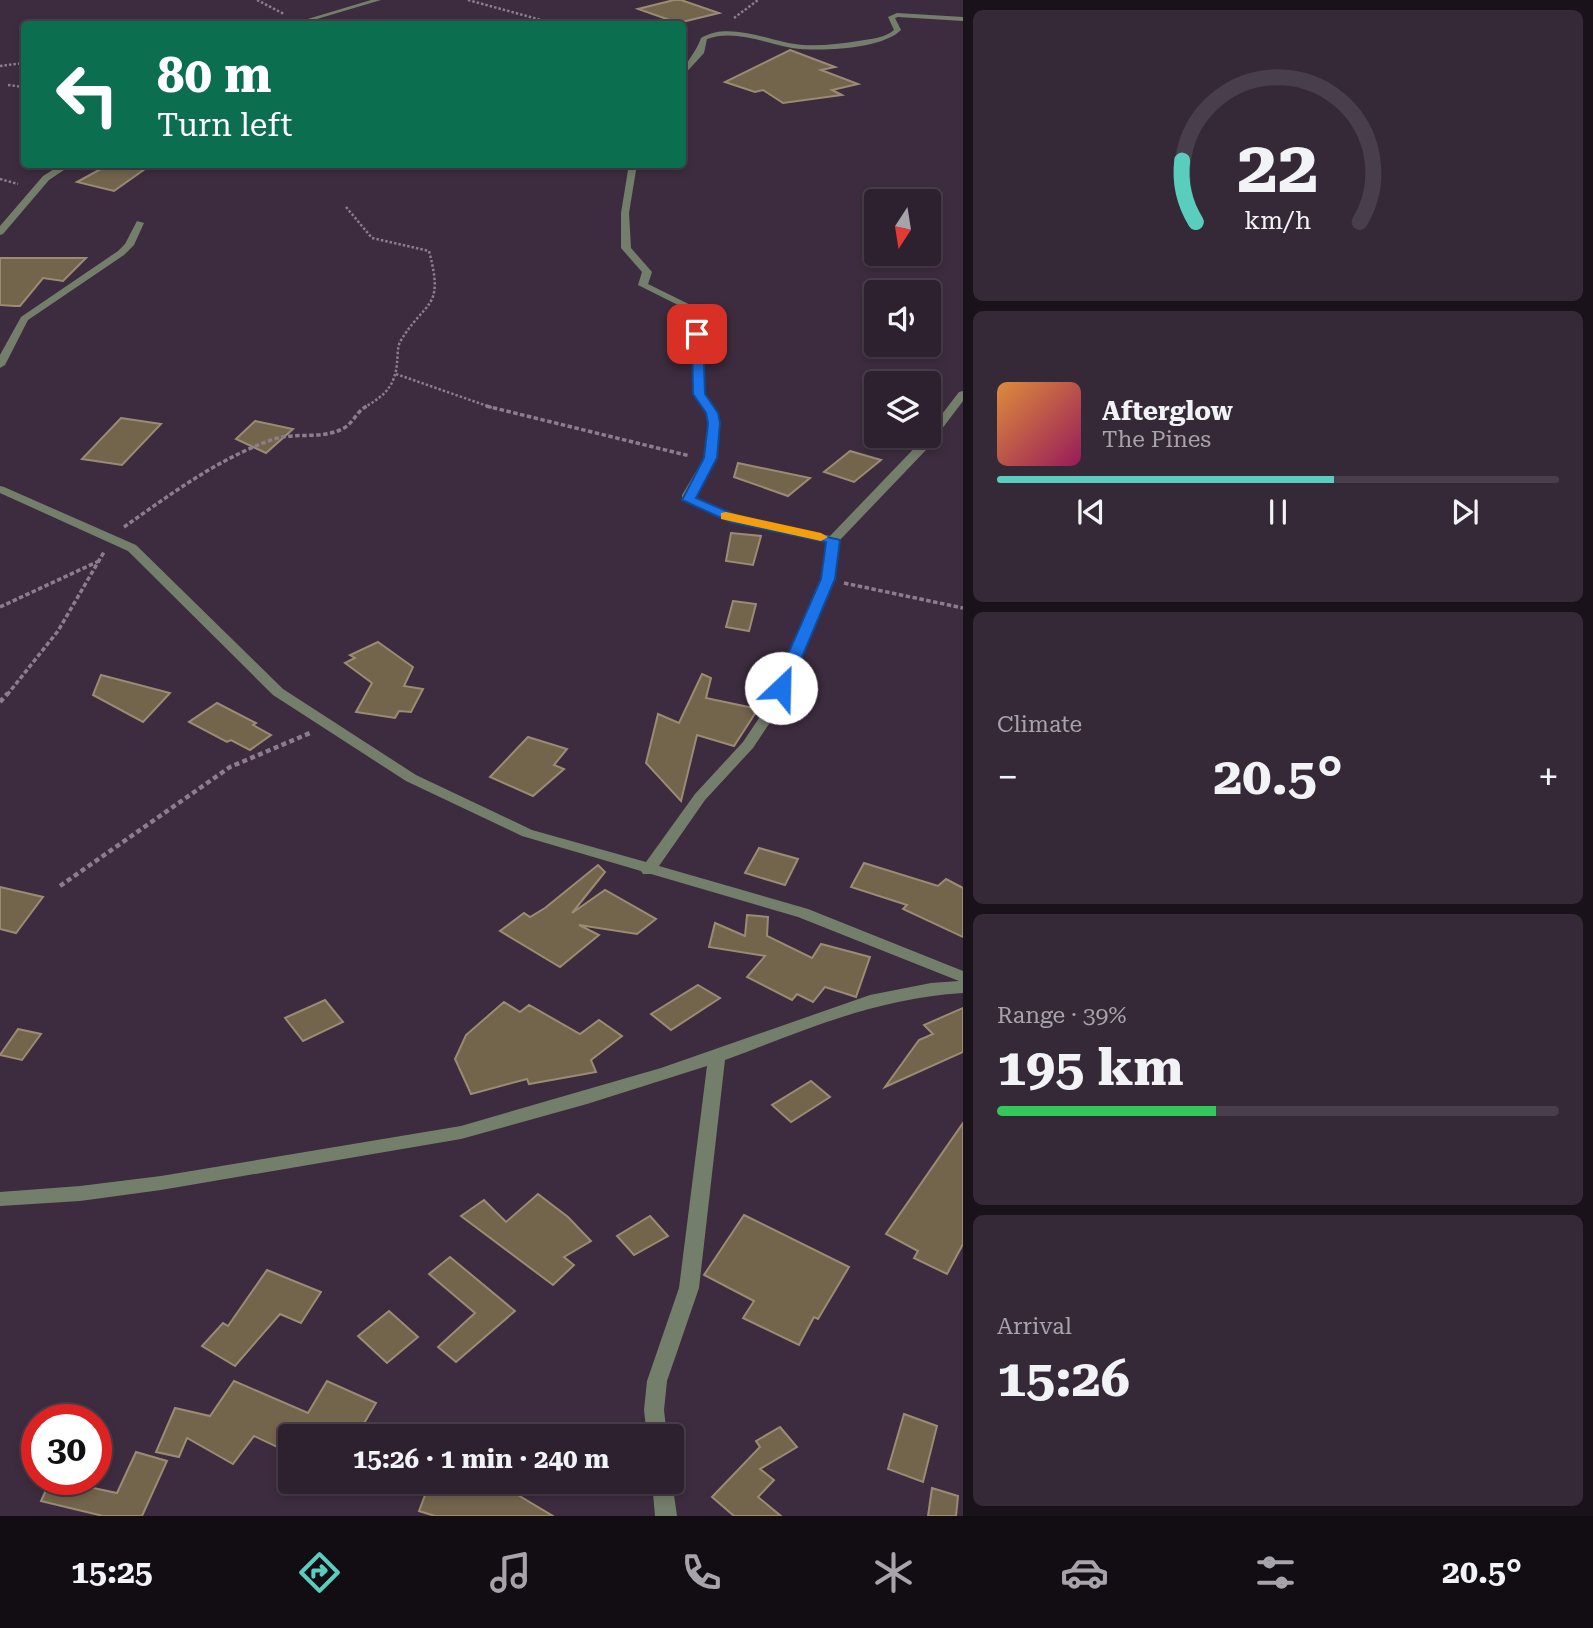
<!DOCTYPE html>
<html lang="en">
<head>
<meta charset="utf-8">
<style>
  body { margin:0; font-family:"Roboto Serif",serif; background:#362937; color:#f1f3f6; height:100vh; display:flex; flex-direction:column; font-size:26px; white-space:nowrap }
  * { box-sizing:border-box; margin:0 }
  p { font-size:23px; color:#a7a3aa }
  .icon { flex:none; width:38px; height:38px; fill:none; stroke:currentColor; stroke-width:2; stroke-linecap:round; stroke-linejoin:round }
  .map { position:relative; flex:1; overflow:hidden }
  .drawer { display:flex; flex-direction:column; gap:10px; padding:10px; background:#19121a; width:630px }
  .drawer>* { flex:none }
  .top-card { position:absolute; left:21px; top:21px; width:665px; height:147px; border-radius:7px; box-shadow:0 4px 10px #0003,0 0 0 2px #493e4b; background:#0b6e4f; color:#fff; overflow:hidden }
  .needle { width:46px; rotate:192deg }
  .tools { position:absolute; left:864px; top:189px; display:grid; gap:14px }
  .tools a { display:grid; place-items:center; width:77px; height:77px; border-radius:7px; background:#2e212f; box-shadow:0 4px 10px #0003,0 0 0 2px #493e4b; font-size:35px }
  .speed { position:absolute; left:21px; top:1404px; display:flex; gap:14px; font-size:35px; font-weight:700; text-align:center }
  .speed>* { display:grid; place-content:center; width:91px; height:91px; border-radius:50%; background:#2e212f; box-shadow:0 4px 10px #0003,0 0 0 2px #493e4b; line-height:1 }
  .speed .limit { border:10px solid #d22; background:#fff; color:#111 }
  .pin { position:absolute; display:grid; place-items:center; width:60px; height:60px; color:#fff; margin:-30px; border-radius:14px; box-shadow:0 4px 10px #0006 }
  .me { position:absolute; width:77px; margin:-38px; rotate:24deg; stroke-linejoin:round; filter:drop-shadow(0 0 5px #0008) }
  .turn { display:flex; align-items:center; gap:24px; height:147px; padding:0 21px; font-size:32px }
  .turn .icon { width:91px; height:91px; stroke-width:2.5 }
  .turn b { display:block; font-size:49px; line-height:60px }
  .big { font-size:52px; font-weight:700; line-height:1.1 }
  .drawer .card { flex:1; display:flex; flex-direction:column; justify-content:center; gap:10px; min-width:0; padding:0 24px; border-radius:10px; background:#362937 }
  .drawer .dial { align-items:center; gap:0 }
  .dial svg { height:182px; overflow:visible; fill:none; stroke:#493e4b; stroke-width:7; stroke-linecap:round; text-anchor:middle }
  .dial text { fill:#f1f3f6; stroke:none }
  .song { display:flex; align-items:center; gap:21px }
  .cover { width:84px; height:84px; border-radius:10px; background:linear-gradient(135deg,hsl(30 70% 55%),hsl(330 70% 35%)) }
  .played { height:7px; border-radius:4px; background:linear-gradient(90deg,#59cebe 60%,#493e4b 60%) }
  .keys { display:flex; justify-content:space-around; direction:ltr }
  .heat { display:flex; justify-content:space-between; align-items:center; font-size:38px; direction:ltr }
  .charge { height:10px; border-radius:5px; background:linear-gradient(90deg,#34c759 39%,#493e4b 0) }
  .trip { position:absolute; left:278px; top:1424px; width:406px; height:70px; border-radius:7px; background:#2e212f; box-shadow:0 4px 10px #0003,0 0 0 2px #493e4b; font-weight:700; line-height:70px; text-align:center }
  .tab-bar { display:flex; height:112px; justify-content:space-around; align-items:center; background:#120d13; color:#a7a3aa }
  .tab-bar .icon { width:49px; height:49px }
  .tab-bar .on { color:#59cebe }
  .tab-bar b { font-size:32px; color:#f1f3f6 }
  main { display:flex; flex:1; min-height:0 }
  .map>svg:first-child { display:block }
</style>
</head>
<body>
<main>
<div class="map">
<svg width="963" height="1516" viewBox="0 0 963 1516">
  <rect width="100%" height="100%" fill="#3d2c3f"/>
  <g fill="#73644c" stroke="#9b8b73" stroke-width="2">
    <polygon points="674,0 681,0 719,13 678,23 638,9"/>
    <polygon points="790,50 835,67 821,70 858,84 832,90 842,95 783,103 763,90 755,92 725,82"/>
    <polygon points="110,164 152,164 114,191 77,182"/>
    <polygon points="0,258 86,258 63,281 43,278 20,306 15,306 0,305"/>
    <polygon points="121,418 161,424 122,465 82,459"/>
    <polygon points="255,421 293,429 266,453 236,439"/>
    <polygon points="850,451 881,460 854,482 824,472"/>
    <polygon points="738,463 810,478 788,496 734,477"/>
    <polygon points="731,533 761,536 753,565 726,561"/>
    <polygon points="733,601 756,604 749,631 726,627"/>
    <polygon points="378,642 413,667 404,686 423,689 411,712 399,711 395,718 356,712 372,683 345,663 355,658 350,655"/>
    <polygon points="702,674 711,678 706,698 758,709 734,746 697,735 681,801 646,763 658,714 679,723"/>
    <polygon points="101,675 170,693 143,722 93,695"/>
    <polygon points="217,703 256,723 253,725 271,735 250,750 231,740 227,742 189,722"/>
    <polygon points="528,737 567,749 554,765 564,769 533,796 490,777"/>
    <polygon points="759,848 798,859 785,885 745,873"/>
    <polygon points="864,863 938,886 946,879 963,888 963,937 903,909 907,905 851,887"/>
    <polygon points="598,865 605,872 572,913 605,890 656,919 637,934 579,925 599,935 560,967 500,931 524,913 530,917 545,908"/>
    <polygon points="0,887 43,897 16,933 0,929"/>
    <polygon points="747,915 768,917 767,936 812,958 821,944 870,957 856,997 825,987 813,1002 797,994 792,1000 747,977 765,956 709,947 715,923 745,936"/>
    <polygon points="698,985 720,998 671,1030 651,1014"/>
    <polygon points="325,1000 343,1022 303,1041 285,1018"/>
    <polygon points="504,1002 520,1012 529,1005 580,1034 599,1020 622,1036 591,1060 596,1072 529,1084 527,1079 471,1094 455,1059 466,1035"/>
    <polygon points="963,1008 963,1052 885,1087 919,1040 933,1034 924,1025"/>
    <polygon points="18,1029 41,1034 22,1060 0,1055"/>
    <polygon points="811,1081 830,1097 791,1122 772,1105"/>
    <polygon points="963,1123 963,1244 947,1274 914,1258 918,1251 886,1234"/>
    <polygon points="538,1194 568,1217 591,1241 564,1257 574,1265 553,1285 461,1216 484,1200 506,1222"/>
    <polygon points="744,1215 849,1267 818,1319 814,1317 799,1345 743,1318 754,1301 704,1275"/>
    <polygon points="650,1216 668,1236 634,1255 617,1236"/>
    <polygon points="450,1257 515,1311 456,1362 438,1347 475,1313 429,1274"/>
    <polygon points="267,1270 321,1292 301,1323 280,1314 235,1366 202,1346 223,1323 228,1326"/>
    <polygon points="389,1311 418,1337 387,1363 358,1336"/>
    <polygon points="234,1381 308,1413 327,1381 376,1403 356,1437 290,1437 290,1453 254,1436 233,1464 187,1438 179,1457 156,1452 175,1408 210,1416"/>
    <polygon points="904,1414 937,1426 923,1482 888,1469"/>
    <polygon points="780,1427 797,1447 760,1469 774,1480 758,1497 781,1516 734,1516 712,1497 760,1447 756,1441"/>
    <polygon points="136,1452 167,1461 142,1516 103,1516 41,1501 51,1479 117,1493"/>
    <polygon points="430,1482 496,1482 553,1516 435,1516 419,1511"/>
    <polygon points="932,1488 958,1496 956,1516 928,1516"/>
  </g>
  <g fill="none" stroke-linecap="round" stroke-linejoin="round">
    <g stroke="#8c7d8d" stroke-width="2.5" stroke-dasharray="2.5 2" stroke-linecap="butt">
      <polyline points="257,0 284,14"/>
      <polyline points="468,0 556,24"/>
      <polyline points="734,18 758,0"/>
      <polyline points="0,66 24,63"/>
      <polyline points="8,85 24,87"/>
      <polyline points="0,179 18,184"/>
      <path d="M346 207 372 238 429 251C445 311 425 299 400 342 397 348 398 357 397 363 395 387 383 397 363 408"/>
      <polyline points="396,374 493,408"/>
    </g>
    <g stroke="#8c7d8d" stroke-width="3.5" stroke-dasharray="4.5 2.5" stroke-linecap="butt">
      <polyline points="486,406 690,456"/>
      <path d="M124 527C171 494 219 458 274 439 296 432 322 440 344 428 353 423 357 411 367 406"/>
      <polyline points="844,583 963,608"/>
      <polyline points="0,607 99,561"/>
      <polyline points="7,695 58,631 104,552"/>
    </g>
    <g stroke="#8c7d8d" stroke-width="4.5" stroke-dasharray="5 3.5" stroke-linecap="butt">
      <polyline points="0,702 8,693"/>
      <polyline points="60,886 230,767 310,733"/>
    </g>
    <g fill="#747f6b" fill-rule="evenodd">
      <polygon points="371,0 381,0 300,24 291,24"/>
      <path d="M897 13 963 17V21L898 17 895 18 901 30C883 49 818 52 792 48 765 43 734 29 707 39L704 53 682 77C682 66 696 53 701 38 730 20 772 43 803 45 821 46 840 44 858 41 871 39 885 38 894 30L888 17Z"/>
      <polygon points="62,164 73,164 49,180 3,234 0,235 0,226 43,176"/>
      <path d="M629 164H637L629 213 631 248 652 272 648 284 719 319 714 326 704 332 702 339 704 394 717 413 719 423 716 458 694 498 738 516 830 536 926 436H929V431L959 392 963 391V401L926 450 839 541 834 579 777 712 753 748 705 800 659 866 808 909 963 971V993C877 998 805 1030 725 1060L699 1288 667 1381 664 1410 667 1437H647L644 1410 647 1381 679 1288 707 1066 587 1104 461 1139 161 1190 80 1201 0 1206V1192L80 1186 161 1176 461 1126 661 1068 870 995 931 983 959 981 798 917 651 874H643L641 871 522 836 406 781 273 695 128 551 0 493V486L4 487 136 545 283 689 416 775 532 830 646 862 695 794 743 742 763 712 822 579 827 542 731 521 682 500V495L704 458 709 423 707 413 694 394 692 339 696 329 708 320 638 285 642 272 621 248V213Z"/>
      <polygon points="137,221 144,223 134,245 124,255 28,320 5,365 0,368 0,355 21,317 118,251 125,244"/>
      <polygon points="672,1481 677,1516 655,1516 652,1482"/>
    </g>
  </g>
  <polygon fill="#1a73e8" stroke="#114b97" stroke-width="2" points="697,330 703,334 705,394 718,413 720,423 717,458 696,498 738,516 840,540 835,579 789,688 781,692 773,688 821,579 826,542 730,522 682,500 704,458 708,423 706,413 693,394 692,334"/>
  <polygon fill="#f59e0b" points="726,512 821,533 828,537 821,541 721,519 721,513"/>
</svg>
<div class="tools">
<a><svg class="needle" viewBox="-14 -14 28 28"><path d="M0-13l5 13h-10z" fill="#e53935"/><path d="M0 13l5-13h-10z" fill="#a7a3aa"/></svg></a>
<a><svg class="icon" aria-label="sound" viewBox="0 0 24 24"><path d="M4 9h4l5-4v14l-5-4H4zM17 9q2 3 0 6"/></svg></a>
<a><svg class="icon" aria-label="layers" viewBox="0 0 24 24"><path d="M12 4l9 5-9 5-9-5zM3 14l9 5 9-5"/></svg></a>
</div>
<div class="speed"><div class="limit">30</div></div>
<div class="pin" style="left:697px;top:334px;background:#d93025"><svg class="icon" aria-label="arrive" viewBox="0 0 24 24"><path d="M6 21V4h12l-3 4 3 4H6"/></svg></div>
<svg class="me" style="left:781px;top:688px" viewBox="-20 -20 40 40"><circle r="19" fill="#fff"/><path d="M0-13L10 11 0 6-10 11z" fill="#1a73e8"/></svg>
<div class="trip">15:26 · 1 min · 240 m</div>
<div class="top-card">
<div class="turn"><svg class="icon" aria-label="left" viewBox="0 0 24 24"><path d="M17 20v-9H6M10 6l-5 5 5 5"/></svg><div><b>80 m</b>Turn left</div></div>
</div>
</div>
<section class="drawer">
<div class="card dial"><svg viewBox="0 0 100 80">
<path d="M14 69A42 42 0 1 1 86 69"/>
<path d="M14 69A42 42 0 0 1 8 42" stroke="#59cebe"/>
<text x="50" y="56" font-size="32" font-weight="700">22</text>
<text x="50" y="72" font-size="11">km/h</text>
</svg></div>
<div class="card">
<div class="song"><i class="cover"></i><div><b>Afterglow</b><p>The Pines</p></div></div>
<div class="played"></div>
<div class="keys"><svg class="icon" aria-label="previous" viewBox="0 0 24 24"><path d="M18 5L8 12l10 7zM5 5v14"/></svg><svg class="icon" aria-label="pause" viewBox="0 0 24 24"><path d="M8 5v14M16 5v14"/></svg><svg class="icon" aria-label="next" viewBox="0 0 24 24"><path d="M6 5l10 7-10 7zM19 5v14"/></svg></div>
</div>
<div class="card"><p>Climate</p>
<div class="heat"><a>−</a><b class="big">20.5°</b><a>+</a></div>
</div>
<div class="card"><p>Range · 39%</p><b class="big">195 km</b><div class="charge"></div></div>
<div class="card"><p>Arrival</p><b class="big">15:26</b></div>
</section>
</main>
<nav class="tab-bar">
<b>15:25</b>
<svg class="icon on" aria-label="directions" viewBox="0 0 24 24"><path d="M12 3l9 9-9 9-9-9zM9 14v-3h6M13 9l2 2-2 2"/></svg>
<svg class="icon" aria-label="music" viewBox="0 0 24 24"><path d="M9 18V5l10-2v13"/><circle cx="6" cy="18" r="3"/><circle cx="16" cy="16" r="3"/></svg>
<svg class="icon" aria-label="phone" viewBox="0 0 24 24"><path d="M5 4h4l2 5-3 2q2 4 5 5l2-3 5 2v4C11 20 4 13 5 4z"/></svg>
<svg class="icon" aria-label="climate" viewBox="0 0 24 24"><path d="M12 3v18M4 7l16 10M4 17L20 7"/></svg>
<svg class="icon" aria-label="car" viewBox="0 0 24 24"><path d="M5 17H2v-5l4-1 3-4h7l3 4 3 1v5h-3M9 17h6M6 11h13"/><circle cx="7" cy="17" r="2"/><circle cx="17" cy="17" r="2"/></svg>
<svg class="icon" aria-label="filters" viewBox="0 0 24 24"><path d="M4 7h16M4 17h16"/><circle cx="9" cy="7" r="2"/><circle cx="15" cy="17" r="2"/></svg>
<b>20.5°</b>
</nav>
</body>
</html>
